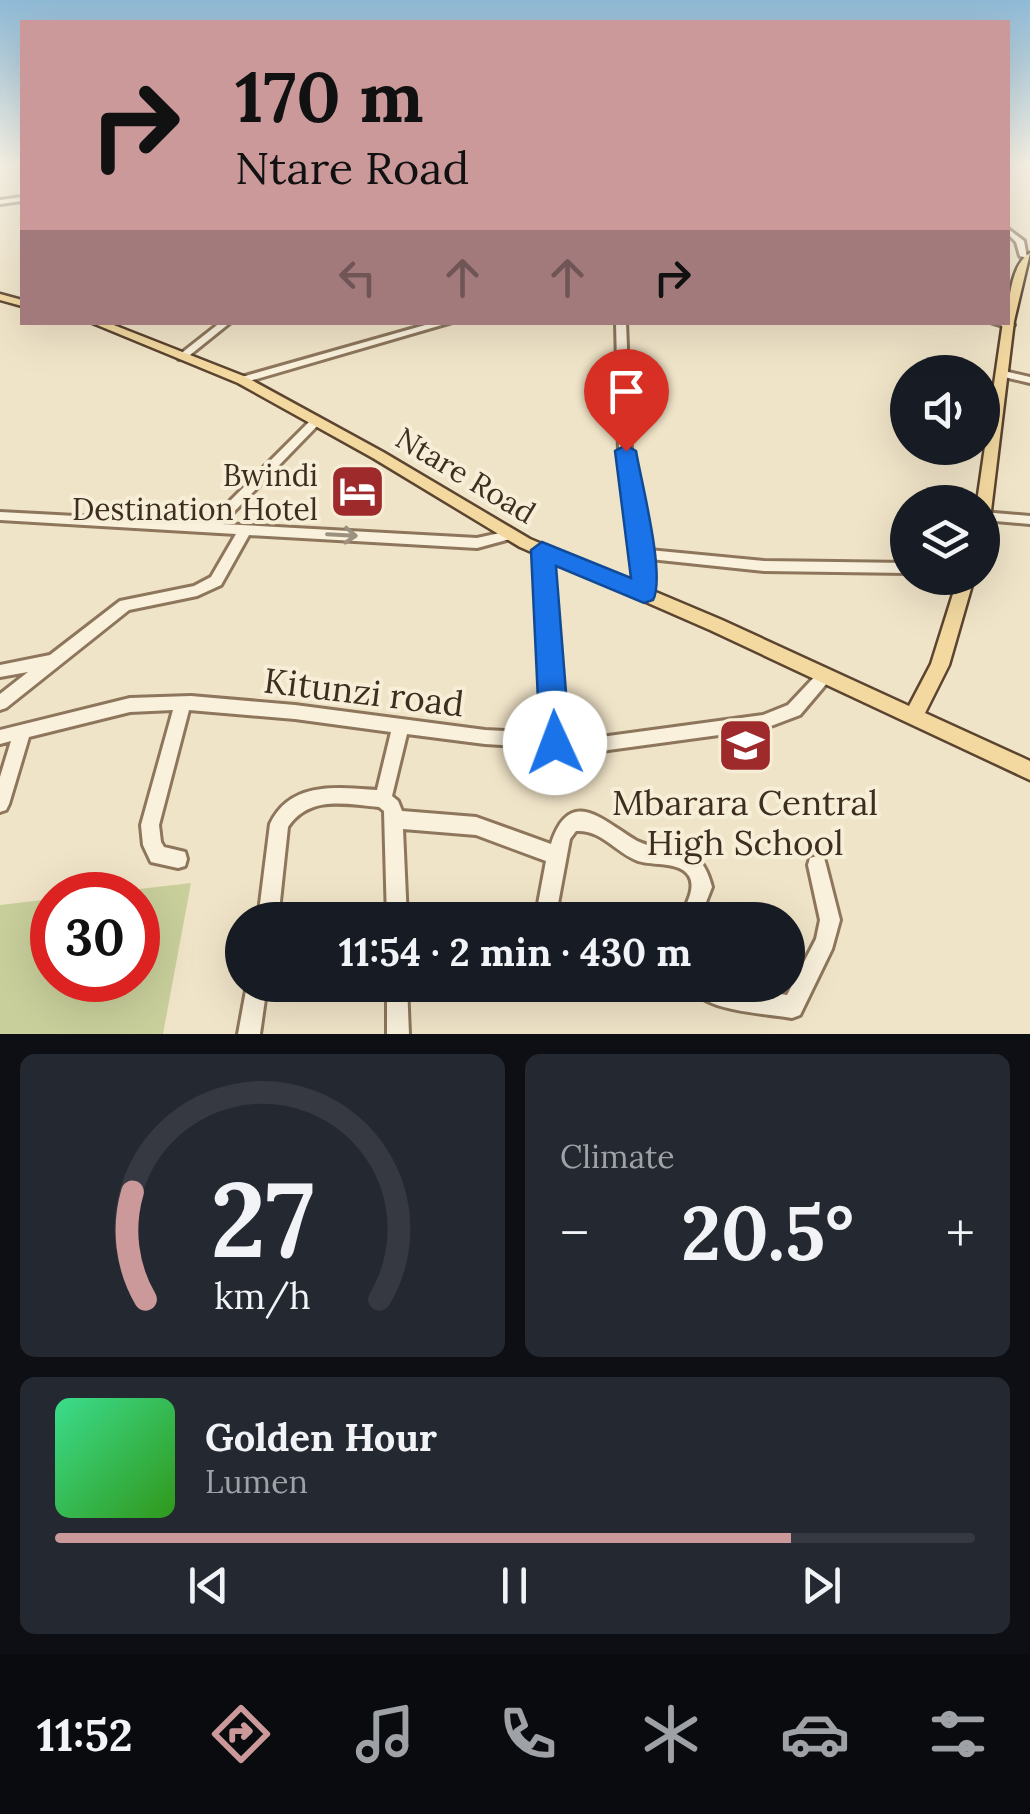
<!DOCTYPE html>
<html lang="en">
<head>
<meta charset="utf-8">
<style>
  body { margin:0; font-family:Lora,serif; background:#242831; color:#f1f3f6; height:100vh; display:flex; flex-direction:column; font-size:38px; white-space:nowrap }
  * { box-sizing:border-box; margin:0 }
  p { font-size:32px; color:#9ea1a6 }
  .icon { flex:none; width:55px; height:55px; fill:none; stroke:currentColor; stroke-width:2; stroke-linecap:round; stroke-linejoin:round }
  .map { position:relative; height:1034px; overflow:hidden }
  .drawer { display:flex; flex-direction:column; gap:20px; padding:20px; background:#0d0f14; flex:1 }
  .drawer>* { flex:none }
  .top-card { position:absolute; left:20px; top:20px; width:990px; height:305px; border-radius:0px; box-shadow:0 10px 40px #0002; background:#cc999b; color:#111; overflow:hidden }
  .buttons { position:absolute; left:890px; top:355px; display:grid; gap:20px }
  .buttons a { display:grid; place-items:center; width:110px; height:110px; border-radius:50%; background:#171b24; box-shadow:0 10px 40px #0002; font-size:50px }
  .speed { position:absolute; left:30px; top:872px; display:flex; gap:20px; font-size:50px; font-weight:700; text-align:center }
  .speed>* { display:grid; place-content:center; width:130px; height:130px; border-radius:50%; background:#171b24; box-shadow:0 10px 40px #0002; line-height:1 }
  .speed .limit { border:15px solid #d22; background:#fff; color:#111 }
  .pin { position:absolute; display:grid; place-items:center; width:85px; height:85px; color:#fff; margin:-102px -42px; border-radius:50% 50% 50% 0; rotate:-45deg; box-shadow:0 0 10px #0007 }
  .pin .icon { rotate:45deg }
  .me { position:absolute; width:110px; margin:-55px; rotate:358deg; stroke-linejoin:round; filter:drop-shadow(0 0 8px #0008) }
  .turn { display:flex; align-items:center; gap:35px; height:210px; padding:0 50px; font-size:45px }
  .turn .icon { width:130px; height:130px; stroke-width:2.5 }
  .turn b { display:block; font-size:70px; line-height:85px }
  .lanes { display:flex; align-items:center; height:95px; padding:0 50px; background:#0003; justify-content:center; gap:50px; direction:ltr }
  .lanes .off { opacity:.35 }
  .big { font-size:75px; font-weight:800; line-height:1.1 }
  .drawer .tile { flex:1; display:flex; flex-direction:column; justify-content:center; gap:15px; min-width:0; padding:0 35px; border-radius:15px; background:#242831 }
  .drawer .dial { align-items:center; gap:0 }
  .dial svg { height:260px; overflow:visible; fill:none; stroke:#363941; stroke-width:7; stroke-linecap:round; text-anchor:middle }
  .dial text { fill:#f1f3f6; stroke:none }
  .song { display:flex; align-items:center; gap:30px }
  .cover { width:120px; height:120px; border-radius:15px; background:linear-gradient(135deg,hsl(150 70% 55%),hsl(110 70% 35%)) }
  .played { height:10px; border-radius:5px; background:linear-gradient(90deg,#cc999b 80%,#363941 80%) }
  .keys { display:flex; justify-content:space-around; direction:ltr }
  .heat { display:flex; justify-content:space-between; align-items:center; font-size:55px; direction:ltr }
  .drawer .tiles { flex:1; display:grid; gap:20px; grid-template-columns:1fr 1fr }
  .tile:last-child { grid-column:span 2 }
  .trip { position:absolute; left:225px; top:902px; width:580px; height:100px; border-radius:50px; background:#171b24; box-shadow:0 10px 40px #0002; font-weight:800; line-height:100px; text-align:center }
  .tabs { display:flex; height:160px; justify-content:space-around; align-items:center; background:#090b0e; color:#9ea1a6 }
  .tabs .icon { width:70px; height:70px }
  .tabs .active { color:#cc999b }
  .tabs b { font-size:45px; color:#f1f3f6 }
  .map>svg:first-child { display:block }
</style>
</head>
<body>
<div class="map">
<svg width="1030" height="1034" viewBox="0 0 1030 1034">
  <rect width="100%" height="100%" fill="#f0e4c8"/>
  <polygon fill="#c9cf9b" points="191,883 163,1034 0,1034 0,905 52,899 52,980 138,980 138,895 88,895"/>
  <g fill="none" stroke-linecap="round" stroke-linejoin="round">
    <defs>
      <g id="minor">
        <polygon points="22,197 22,201 0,204 0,200"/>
        <polygon points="1008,229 1024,241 1027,258 1020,256 1016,242 1008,234"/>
        <polygon points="221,322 231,322 185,359 179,359 179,355"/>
        <polygon points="436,322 452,322 246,382 242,383 237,380 238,378"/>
        <polygon points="616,322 626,322 631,451 649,550 764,561 908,563 908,573 764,571 650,559 651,593 649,597 639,597 637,593 636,554 619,451"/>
        <polygon points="990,322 1008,322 1014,325 1009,328"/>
        <polygon points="1004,371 1030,377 1030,383 1000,376 1000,372"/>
        <polygon points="317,417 322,420 321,422 222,524 477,538 509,531 515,535 514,538 477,548 249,535 221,585 197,596 129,610 6,708 0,710 0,694 28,672 0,677 0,665 50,655 120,601 194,586 211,577 236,534 0,520 0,512 208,523 313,418"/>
        <polygon points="982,512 1030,516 1030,524 984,520"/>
        <path d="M543 545 548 547 550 550 563 734 601 737 763 715 788 705 820 671 825 670 830 671 833 676 800 715 763 729 601 751 559 749 555 750 549 748 485 744 407 734 392 796 398 801 402 811 476 817 551 844C570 784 604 822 637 841 645 845 652 846 661 847 691 849 704 856 712 887L699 920H679C684 908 697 889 689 876 680 861 653 866 638 861 615 852 601 829 576 831L570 839 555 920H535L546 861 476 835 403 829 407 920H387L384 811 379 807C345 804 310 795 288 827L278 920H258L270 824C290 781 337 787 377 790L391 732 295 719 189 710 159 825 161 842 164 847 185 852 187 859 185 866 178 868 151 862 143 845 141 825 173 710 130 712 29 737 9 804 6 810 0 812V777L11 741 0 744V730L130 698 191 696 295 705 485 730 546 733 536 550 538 547Z"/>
        <path d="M817 856 824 858 826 865 840 920 832 949 800 1015 792 1018C765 1013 702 1012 690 985H722L787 995 816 939 820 920 808 865 810 858Z"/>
        <polygon points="247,985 267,985 260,1034 238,1034"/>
        <polygon points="387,985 407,985 409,1034 387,1034"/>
      </g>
      <g id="major">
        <path d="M1030 253 1014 321 990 519 982 524V502H977L1003 322H1008C1008 302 1011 264 1030 253Z"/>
        <polygon points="0,294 22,300 22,306 0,300"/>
        <polygon points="90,322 106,322 246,377 383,452 530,539 722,620 909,706 931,664 958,578 974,578 949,665 925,713 1030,761 1030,780 710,630 520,547 373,458 238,383"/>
      </g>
    </defs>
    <use href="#minor" stroke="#8d765c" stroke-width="6"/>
    <use href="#major" stroke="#5b4430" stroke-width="5"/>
    <use href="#minor" fill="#faf1dc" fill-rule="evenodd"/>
    <use href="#major" fill="#f3d9a0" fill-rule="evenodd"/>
  </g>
  <defs><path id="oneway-shaft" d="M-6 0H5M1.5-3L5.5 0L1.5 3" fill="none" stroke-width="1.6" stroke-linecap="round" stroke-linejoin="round" transform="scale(2.5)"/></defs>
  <use stroke="#9c907e" href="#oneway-shaft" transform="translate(342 535) rotate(3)"/>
  <linearGradient id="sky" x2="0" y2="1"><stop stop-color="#8fbad6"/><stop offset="0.53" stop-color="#f8f3e6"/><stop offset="1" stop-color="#f8f3e6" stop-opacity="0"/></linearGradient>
  <rect width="1030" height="310" fill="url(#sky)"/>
  <path fill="#1a73e8" stroke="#114b97" stroke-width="2.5" d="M626 445 636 451C641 481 666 576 653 600L644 603 556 566 570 743 566 753 555 757 545 753 540 743 531 550 542 542 631 578 615 451Z"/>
  <defs>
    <symbol id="hotel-square" viewBox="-11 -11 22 22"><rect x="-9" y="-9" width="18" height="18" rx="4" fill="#9e2a2b" stroke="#f7eed8"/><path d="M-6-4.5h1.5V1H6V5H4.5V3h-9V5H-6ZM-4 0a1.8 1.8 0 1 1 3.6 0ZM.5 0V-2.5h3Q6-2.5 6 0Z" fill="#fff"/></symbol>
    <symbol id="school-square" viewBox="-11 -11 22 22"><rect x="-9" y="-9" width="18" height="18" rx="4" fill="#9e2a2b" stroke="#f7eed8"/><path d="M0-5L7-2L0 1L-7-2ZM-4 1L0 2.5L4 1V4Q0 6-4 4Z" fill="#fff"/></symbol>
  </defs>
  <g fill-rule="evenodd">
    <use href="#hotel-square" x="326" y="460" width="63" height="63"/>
    <use href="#school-square" x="714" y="714" width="63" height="63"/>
  </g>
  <g text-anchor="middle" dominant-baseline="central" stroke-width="8" stroke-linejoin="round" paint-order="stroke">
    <g font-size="30" fill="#3d2e20" stroke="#f7eed8" text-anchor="end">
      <text x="318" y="475">Bwindi<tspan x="318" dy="34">Destination Hotel</tspan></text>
    </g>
    <g font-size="30" fill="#3d2e20" stroke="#f7eed8">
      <text transform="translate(466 475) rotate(31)">Ntare Road</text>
    </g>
    <g font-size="35" fill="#3d2e20" stroke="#f7eed8">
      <text transform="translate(364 692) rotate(7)">Kitunzi road</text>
    </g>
    <g font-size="35" fill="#3d2e20" stroke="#f7eed8">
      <text x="745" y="802">Mbarara Central<tspan x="745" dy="40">High School</tspan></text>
    </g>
  </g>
</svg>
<div class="buttons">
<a><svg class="icon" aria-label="sound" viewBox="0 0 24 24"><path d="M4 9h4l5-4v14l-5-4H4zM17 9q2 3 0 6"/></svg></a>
<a><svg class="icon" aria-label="layers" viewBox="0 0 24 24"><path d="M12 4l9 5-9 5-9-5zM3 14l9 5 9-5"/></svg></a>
</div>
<div class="speed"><div class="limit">30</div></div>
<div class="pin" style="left:626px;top:451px;background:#d93025"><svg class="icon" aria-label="arrive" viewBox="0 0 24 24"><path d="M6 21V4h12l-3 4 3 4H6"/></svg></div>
<svg class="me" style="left:555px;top:743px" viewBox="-20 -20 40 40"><circle r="19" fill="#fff"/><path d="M0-13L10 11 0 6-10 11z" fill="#1a73e8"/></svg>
<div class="trip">11:54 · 2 min · 430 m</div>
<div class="top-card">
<div class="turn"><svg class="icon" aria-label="right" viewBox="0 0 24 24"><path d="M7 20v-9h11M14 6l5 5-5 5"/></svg><div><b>170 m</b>Ntare Road</div></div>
<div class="lanes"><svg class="icon off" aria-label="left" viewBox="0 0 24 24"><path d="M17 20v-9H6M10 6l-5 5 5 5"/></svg><svg class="icon off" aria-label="ahead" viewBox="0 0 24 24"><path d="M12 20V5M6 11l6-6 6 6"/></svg><svg class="icon off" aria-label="ahead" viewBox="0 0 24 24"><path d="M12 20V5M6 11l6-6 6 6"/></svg><svg class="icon" aria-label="right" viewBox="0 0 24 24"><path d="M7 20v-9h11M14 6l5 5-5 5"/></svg></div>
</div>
</div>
<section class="drawer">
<div class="tiles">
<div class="tile dial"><svg viewBox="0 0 100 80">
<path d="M14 69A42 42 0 1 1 86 69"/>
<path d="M14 69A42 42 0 0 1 10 36" stroke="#cc999b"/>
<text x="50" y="56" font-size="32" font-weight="700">27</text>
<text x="50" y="72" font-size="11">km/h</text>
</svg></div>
<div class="tile"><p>Climate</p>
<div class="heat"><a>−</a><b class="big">20.5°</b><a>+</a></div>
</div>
<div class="tile">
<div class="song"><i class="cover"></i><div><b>Golden Hour</b><p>Lumen</p></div></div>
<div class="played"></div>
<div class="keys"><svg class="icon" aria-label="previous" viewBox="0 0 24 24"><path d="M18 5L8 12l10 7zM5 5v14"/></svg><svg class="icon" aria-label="pause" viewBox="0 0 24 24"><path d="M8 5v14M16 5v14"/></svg><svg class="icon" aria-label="next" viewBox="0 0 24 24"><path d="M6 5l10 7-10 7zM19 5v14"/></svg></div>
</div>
</div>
</section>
<nav class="tabs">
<b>11:52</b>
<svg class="icon active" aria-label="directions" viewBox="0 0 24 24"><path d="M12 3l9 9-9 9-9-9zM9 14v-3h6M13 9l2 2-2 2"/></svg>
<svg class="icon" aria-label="music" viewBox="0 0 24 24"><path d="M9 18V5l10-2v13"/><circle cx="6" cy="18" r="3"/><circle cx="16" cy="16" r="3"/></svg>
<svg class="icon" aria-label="phone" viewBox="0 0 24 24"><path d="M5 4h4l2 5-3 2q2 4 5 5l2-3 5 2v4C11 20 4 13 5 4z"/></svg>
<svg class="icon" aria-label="climate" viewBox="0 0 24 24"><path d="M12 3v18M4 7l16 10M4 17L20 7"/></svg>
<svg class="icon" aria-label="car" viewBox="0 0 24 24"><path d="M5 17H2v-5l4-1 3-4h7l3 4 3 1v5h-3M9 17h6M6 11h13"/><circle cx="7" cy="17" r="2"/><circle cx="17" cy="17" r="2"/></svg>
<svg class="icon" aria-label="filters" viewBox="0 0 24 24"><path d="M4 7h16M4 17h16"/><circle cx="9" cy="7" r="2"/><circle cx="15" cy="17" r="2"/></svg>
</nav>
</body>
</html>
